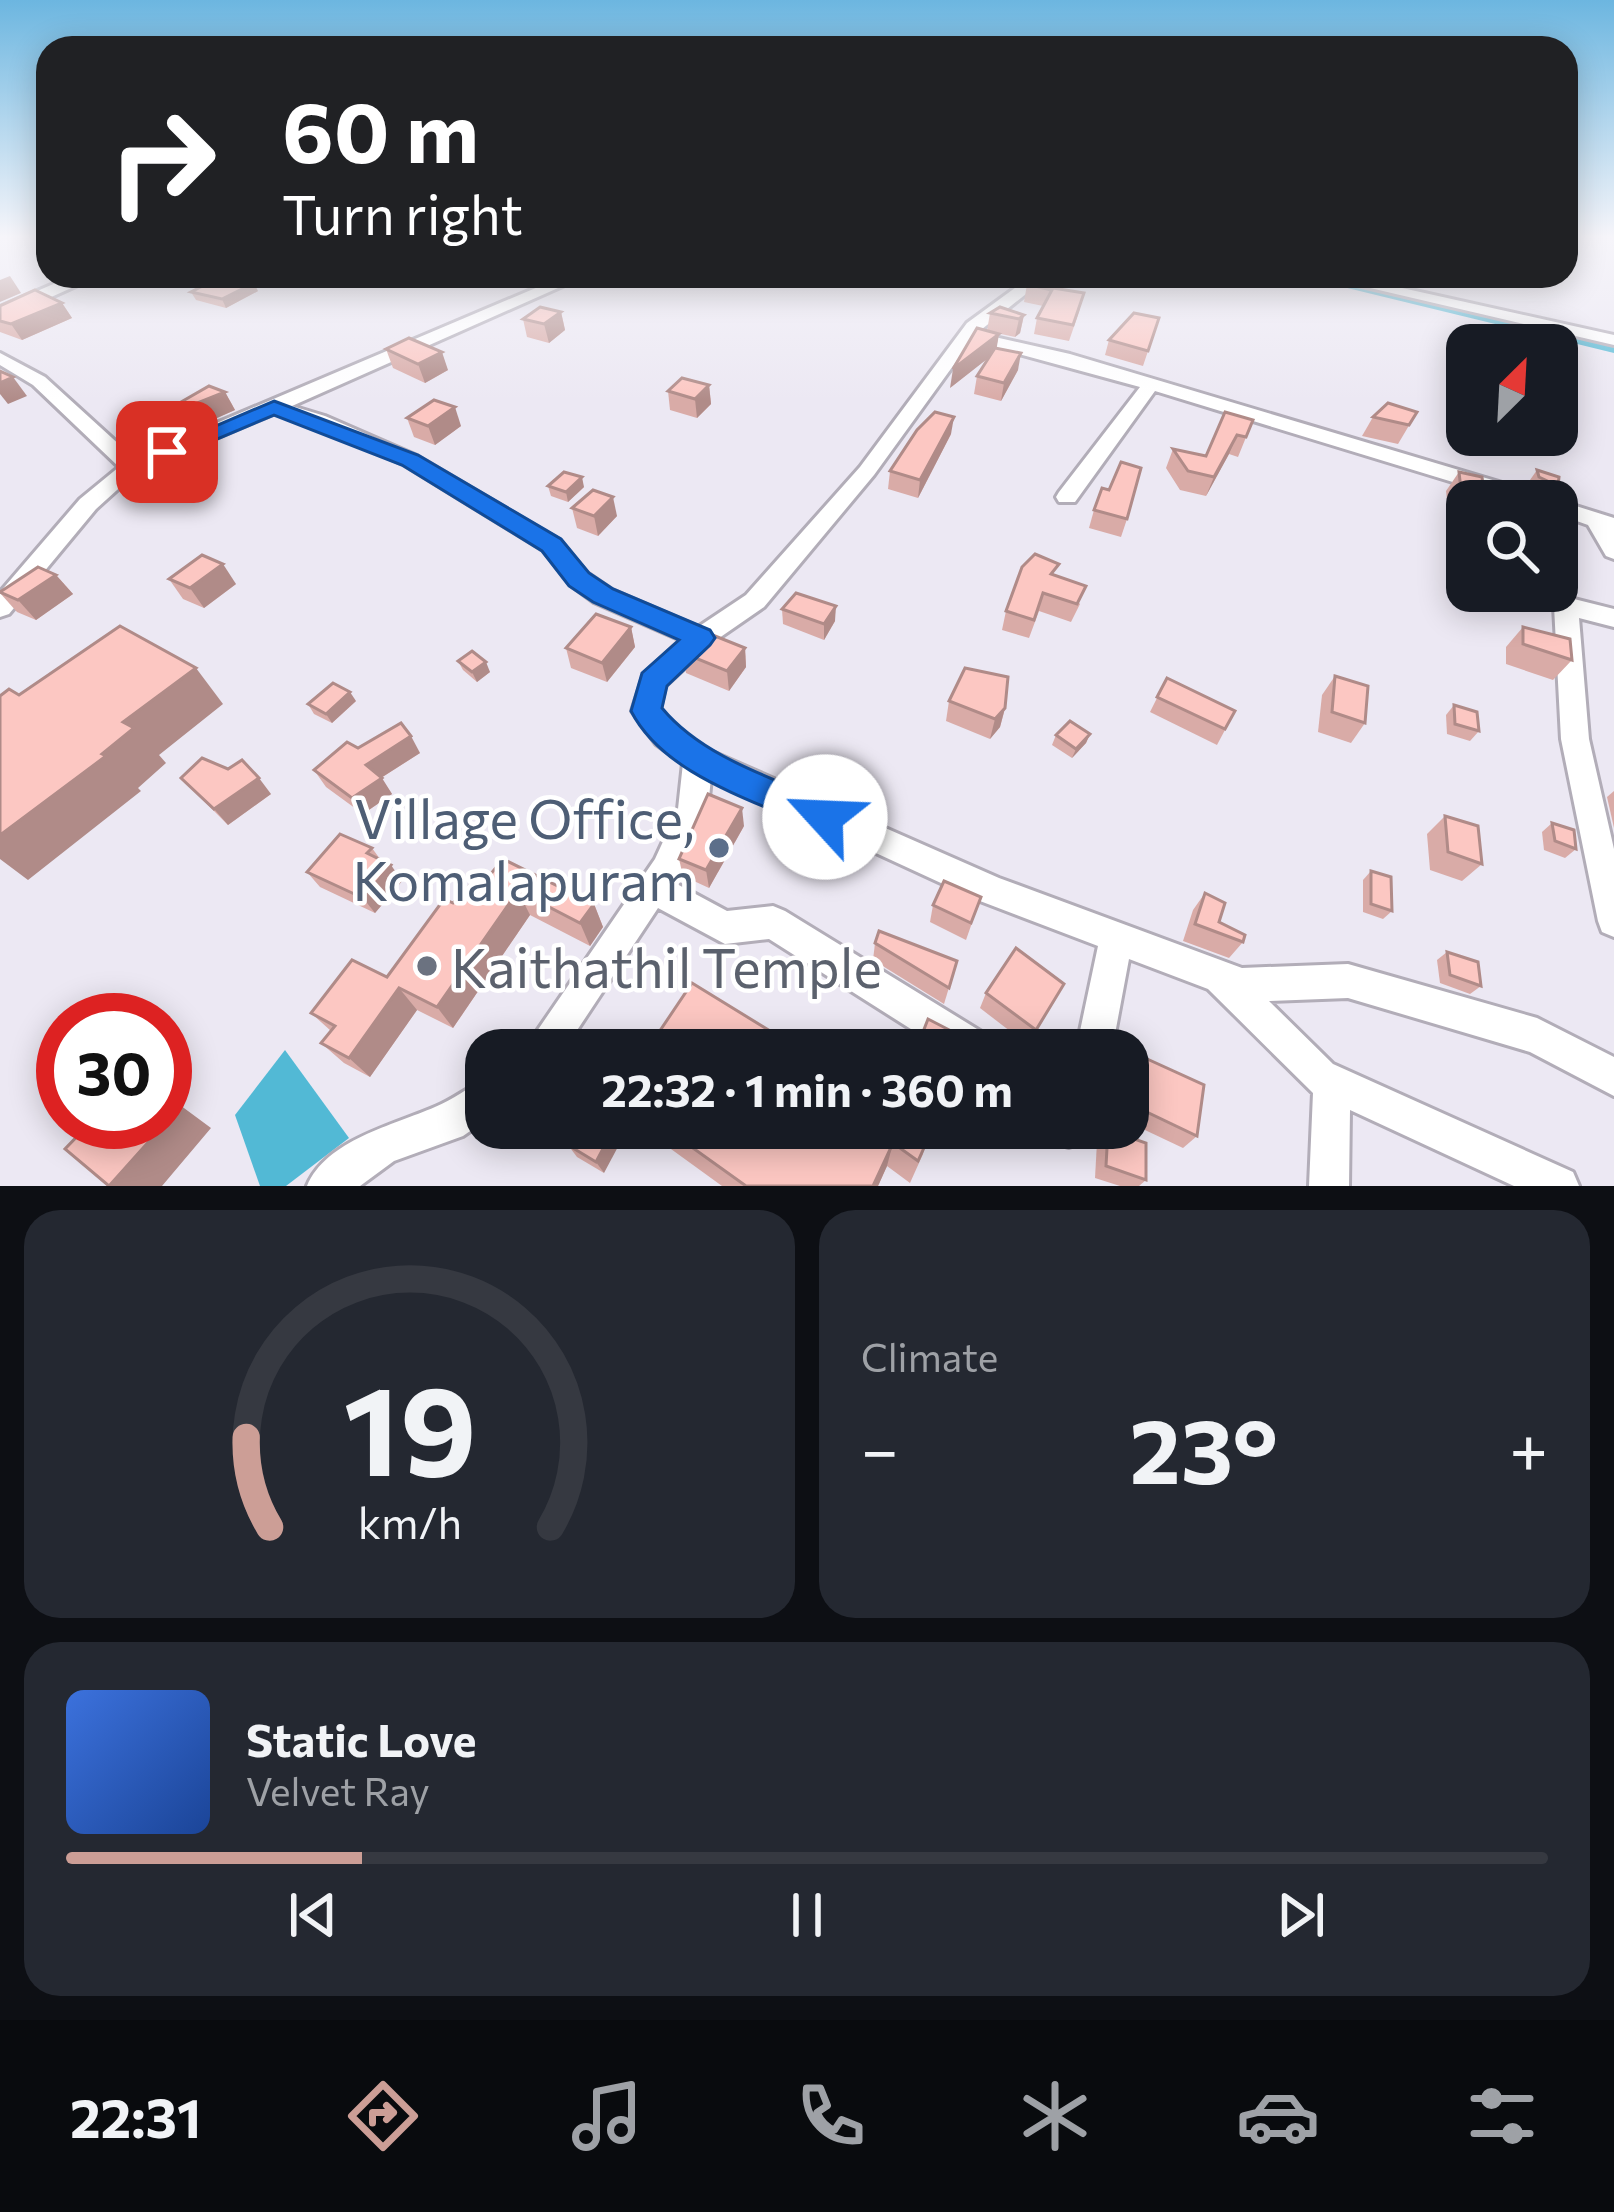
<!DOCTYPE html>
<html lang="en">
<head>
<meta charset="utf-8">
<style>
  body { margin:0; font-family:Commissioner,sans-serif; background:#242831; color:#f1f3f6; height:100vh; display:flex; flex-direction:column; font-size:45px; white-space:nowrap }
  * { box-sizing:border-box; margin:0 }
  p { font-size:39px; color:#9ea1a6 }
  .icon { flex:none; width:66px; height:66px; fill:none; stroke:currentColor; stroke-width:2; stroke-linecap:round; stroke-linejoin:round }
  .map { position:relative; height:1186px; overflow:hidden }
  .sheet { display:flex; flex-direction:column; gap:24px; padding:24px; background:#0d0f14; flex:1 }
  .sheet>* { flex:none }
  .banner { position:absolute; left:36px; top:36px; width:1542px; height:252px; border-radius:36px; box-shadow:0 6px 30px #0003; background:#202124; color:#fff; overflow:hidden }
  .needle { width:78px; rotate:24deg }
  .tools { position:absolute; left:1446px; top:324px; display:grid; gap:24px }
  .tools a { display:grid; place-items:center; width:132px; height:132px; border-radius:24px; background:#171b24; box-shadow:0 6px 30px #0003; font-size:60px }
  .speed { position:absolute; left:36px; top:993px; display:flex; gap:24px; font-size:60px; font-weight:700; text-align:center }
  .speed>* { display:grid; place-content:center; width:156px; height:156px; border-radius:50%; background:#171b24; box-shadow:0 6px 30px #0003; line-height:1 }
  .speed .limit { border:18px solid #d22; background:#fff; color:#111 }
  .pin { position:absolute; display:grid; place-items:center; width:102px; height:102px; color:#fff; margin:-51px; border-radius:24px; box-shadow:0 6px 18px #0006 }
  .me { position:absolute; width:132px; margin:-66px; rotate:295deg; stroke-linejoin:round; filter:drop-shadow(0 0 9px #0008) }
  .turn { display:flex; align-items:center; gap:42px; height:252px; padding:0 48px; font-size:54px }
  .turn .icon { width:156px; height:156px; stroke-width:2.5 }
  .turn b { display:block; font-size:84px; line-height:102px }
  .big { font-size:90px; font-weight:700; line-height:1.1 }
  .sheet .widget { flex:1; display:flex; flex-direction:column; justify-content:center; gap:18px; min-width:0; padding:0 42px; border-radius:36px; background:#242831 }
  .sheet .dial { align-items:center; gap:0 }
  .dial svg { height:312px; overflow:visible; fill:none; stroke:#363941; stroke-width:7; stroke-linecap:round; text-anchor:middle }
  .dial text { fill:#f1f3f6; stroke:none }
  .song { display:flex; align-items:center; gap:36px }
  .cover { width:144px; height:144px; border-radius:18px; background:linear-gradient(135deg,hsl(220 70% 55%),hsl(220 70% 35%)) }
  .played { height:12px; border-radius:6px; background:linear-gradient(90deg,#cc9e96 20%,#363941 20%) }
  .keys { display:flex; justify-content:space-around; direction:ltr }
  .heat { display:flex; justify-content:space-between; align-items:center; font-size:66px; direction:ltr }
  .sheet .tiles { flex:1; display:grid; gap:24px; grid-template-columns:1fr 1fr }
  .widget:last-child { grid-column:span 2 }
  .trip { position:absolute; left:465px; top:1029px; width:684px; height:120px; border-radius:36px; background:#171b24; box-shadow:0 6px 30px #0003; font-weight:700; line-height:120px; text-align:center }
  .dock { display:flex; height:192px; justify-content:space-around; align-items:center; background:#090b0e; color:#9ea1a6 }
  .dock .icon { width:84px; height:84px }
  .dock .active { color:#cc9e96 }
  .dock b { font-size:54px; color:#f1f3f6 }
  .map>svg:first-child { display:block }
</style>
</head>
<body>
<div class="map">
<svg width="1614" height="1186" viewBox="0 0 1614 1186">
  <rect width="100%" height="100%" fill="#ece8f3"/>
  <polygon fill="#52b9d5" points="285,1050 349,1138 286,1186 260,1186 235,1115"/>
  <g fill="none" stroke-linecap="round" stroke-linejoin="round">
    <polygon fill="#52b9d5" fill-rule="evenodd" points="1298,276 1340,276 1614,337 1614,353"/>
    <defs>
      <g id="minor">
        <polygon points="564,276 585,276 292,406 325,416 417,456 559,540 587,573 612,590 698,627 746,595 860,467 967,323 1026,280 1021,276 1046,278 977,333 1070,354 1546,496 1549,501 1515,501 1155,391 1075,502 1059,502 1056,497 1059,492 1140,387 971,341 874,475 764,607 709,645 665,686 660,709 676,728 708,750 999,878 1242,968 1348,964 1537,1018 1614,1057 1614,1096 1530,1052 1348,998 1269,1001 1333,1064 1573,1172 1579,1186 1514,1186 1350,1110 1349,1186 1309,1186 1313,1093 1208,989 1129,959 1112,1050 1076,1050 1098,946 980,901 711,777 708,809 675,883 727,911 773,906 785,911 990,1037 995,1050 944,1050 769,939 725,944 658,908 564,1050 524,1050 655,859 678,809 683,763 656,744 632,711 644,674 681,640 594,602 571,585 543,550 403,464 311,424 275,413 138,471 96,509 9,614 0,617 0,592 80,499 119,467 33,385 0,365 0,353 45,377 134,458"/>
        <polygon points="1319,276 1348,276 1614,335 1614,345"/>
        <polygon points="1557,500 1614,518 1614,559 1606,556 1588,525 1557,514 1557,501 1554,501"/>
        <polygon points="1566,597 1614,609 1614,627 1579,618 1589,739 1614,849 1614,937 1602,932 1598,921 1561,739 1554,606"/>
        <path d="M486 1079V1120L463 1136 394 1161 360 1186H307C326 1140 394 1125 435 1107 453 1100 468 1087 486 1079Z"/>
        <polygon points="1047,1128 1088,1128 1083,1142 1069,1147 1052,1142"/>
      </g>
      <polygon id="major" points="72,276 98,276 0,320 0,307"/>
    </defs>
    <use href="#minor" stroke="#b2adb8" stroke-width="6"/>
    <use href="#major" stroke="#b2adb8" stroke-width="6"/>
    <use href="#minor" fill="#fff" fill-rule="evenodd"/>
    <use href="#major" fill="#fff" fill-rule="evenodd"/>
  </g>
  <g fill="#d9aba7">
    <polygon points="1061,276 1058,289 1080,309 1069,341 1034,334 1037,318 1043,306 1024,302 1027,284"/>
    <polygon points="258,291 226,308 196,300 191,292"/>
    <polygon points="62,303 72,318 22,340 0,332 0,306"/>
    <polygon points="561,312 565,330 549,343 527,337 523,319"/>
    <polygon points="990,313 1024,315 1020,333 1015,337 987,331"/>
    <polygon points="1159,318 1143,366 1105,355 1109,340"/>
    <polygon points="999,334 996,348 1018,370 1001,401 974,394 977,376 988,358 950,388"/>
    <polygon points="386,349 448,370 425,383 393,368"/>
    <polygon points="709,385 711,404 697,418 670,410 668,391"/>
    <polygon points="225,392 235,410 201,425 192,421 181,402"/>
    <polygon points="1417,412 1398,444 1362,436 1373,417"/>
    <polygon points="407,418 461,426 435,445 414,437"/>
    <polygon points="1253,420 1238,457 1229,454 1206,496 1180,490 1166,468 1173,449 1206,456"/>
    <polygon points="951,434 918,498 888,489 890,471"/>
    <polygon points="1537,470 1558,486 1557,488 1561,511 1572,531 1557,548 1557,554 1557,501 1538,501 1544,493 1531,487 1530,480"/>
    <polygon points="1459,472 1484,493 1499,501 1467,501 1467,552 1461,550 1458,512 1448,509 1446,491"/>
    <polygon points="548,486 584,487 568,502 551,496"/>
    <polygon points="1109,490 1127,519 1121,537 1089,528 1094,510"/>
    <polygon points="572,508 617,516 598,536 577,528"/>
    <polygon points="56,575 73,594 36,620 17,612 0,593"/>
    <polygon points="1055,576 1080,604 1071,622 1039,611 1029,638 1002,630 1006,611"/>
    <polygon points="169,579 236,584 204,608 183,599"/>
    <polygon points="782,609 835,621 824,640 783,624"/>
    <polygon points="631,627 635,647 607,682 571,668 566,648"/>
    <polygon points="1523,627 1572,660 1553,680 1506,664 1506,647"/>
    <polygon points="745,648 746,667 729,691 686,673 683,653"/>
    <polygon points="458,661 490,672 477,682 463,670"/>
    <polygon points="1335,676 1365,723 1351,743 1318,732 1322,695"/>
    <polygon points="1167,678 1235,711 1217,745 1150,712"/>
    <polygon points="356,701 332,723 314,714 308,704"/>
    <polygon points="949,701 1005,708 1000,727 990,739 946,721"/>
    <polygon points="1454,705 1479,731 1470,741 1447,734 1446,715"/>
    <polygon points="1090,734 1086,743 1072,758 1052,745 1056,735"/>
    <polygon points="358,748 420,753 381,778 392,794 363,814 326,787 314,770"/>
    <polygon points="181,778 271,794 228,825"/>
    <polygon points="1614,791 1614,828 1607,797"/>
    <polygon points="1445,816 1482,864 1462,881 1430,870 1427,834"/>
    <polygon points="1552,823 1576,849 1565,858 1544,850 1542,832"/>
    <polygon points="744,826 709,888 683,876 679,859"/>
    <polygon points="372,848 380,859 402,881 375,913 320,887 307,872"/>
    <polygon points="1371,871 1392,911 1383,919 1363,912 1363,880"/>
    <polygon points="480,887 594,904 603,927 590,946 530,915 453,1028 417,1010 370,1077 344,1063 321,1043 331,1031 311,1013 387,977 453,903"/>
    <polygon points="1205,893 1219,922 1243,942 1229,958 1183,941 1193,910"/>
    <polygon points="981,897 966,940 930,922 933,905"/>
    <polygon points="875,943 957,961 944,1004 873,960"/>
    <polygon points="1447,952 1481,986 1470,994 1440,983 1437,960"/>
    <polygon points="986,993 1056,999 1028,1045 980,1008"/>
    <polygon points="1134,1053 1197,1136 1183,1148 1128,1122 1128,1061"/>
    <polygon points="578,1128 604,1173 577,1157 568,1145"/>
    <polygon points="642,1128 928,1128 923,1154 910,1183 887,1166 878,1186 722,1186"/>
    <polygon points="944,1128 968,1128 963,1139"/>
    <polygon points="1108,1130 1146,1180 1139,1186 1120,1186 1095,1178 1097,1142"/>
  </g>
  <g fill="#b08b88">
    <polygon points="10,276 21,293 0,302 0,280"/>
    <polygon points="254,283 258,291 226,308 222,299"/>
    <polygon points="62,303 72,318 22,340 11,324"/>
    <polygon points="561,312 565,330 549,343 544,324"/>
    <polygon points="1024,315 1020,333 1015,337 1019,319"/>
    <polygon points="999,334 996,352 950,388 953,369"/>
    <polygon points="442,352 448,370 425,383 418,364"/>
    <polygon points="1021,353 1018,370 1001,401 1004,383"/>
    <polygon points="13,377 27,396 8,404 0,394 0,383"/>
    <polygon points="709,385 711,404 697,418 695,399"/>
    <polygon points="225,392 235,410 201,425 190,406"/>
    <polygon points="455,407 461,426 435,445 428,426"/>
    <polygon points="954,417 951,434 918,498 920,480"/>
    <polygon points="1237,435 1229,454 1206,496 1214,477"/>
    <polygon points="582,477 584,487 568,502 566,492"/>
    <polygon points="613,497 617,516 598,536 594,516"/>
    <polygon points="223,564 236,584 204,608 190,588"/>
    <polygon points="56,575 73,594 36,620 18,600"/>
    <polygon points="836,606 835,621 824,640 824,624"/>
    <polygon points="631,627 635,647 607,682 602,663"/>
    <polygon points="745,648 746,667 729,691 727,671"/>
    <polygon points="486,662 490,672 477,682 472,672"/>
    <polygon points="196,668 223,704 159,755 166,763 138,788 141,791 28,880 0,859 0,835 102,754 123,722"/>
    <polygon points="350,692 356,701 332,723 326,714"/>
    <polygon points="1005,708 1000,727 990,739 995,719"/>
    <polygon points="1090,734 1086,743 1072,758 1076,749"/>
    <polygon points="411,736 420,753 376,781 366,765"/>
    <polygon points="259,778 271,794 228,825 214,809"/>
    <polygon points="382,778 392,794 363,814 352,798"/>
    <polygon points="742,808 744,826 709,888 706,870"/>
    <polygon points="391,865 402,881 375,913 363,898"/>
    <polygon points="518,891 530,915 453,1028 437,1007"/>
    <polygon points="594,904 603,927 590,946 580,923"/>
    <polygon points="399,988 417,1010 370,1077 349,1058"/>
    <polygon points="165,1094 211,1128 162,1186 109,1186 165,1099"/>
    <polygon points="614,1128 628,1128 604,1173 596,1162"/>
    <polygon points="893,1143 887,1166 878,1186 873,1186"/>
  </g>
  <g fill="#fcc7c2" stroke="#b08b88" stroke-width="3">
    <polygon points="222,276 254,283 222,299 191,292"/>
    <polygon points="1037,276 1060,276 1051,290 1027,284"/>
    <polygon points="1053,288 1084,293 1073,325 1037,318"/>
    <polygon points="35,290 62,303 11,324 0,321 0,306"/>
    <polygon points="540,307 561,312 544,324 523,319"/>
    <polygon points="1000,307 1024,315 1019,319 990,313"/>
    <polygon points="1134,313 1159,318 1148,351 1109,340"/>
    <polygon points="977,328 999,334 953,369"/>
    <polygon points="409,338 442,352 418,364 386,349"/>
    <polygon points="995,348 1021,353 1004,383 977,376"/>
    <polygon points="0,371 13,377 0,383"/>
    <polygon points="682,378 709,385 695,399 668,391"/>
    <polygon points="209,386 225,392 190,406 181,402"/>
    <polygon points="434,400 455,407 428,426 407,418"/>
    <polygon points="1388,403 1417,412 1409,425 1373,417"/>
    <polygon points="935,412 954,417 920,480 890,471 917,430"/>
    <polygon points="1225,412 1253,420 1246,437 1237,435 1214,477 1188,471 1173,449 1206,456"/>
    <polygon points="1121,462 1141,468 1127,519 1094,510 1102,488 1109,490"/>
    <polygon points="1537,470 1559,477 1558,486 1539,477"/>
    <polygon points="564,472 582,477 566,492 548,486"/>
    <polygon points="1459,472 1482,477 1484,493 1498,496 1499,501 1472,501 1471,492 1461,490"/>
    <polygon points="1548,488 1563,488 1561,511 1568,513 1572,531 1557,527 1557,501 1550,501"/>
    <polygon points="593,490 613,497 594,516 572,508"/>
    <polygon points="1035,554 1059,564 1051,574 1086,586 1077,604 1043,593 1034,620 1006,611 1022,567"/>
    <polygon points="202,555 223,564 190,588 169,579"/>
    <polygon points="38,567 56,575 18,600 0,592"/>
    <polygon points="796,593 836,606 824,624 782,609"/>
    <polygon points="596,614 631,627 602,663 566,648"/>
    <polygon points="120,626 196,668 123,722 134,728 102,754 106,756 0,835 0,696 9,689 19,695"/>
    <polygon points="1523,627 1570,639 1572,660 1523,644"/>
    <polygon points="705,632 745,648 727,671 683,653"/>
    <polygon points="472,651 486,662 472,672 458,661"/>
    <polygon points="965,668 1008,677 1005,708 995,719 949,701"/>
    <polygon points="1335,676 1368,686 1365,723 1332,712"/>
    <polygon points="1167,678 1235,711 1225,729 1157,697"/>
    <polygon points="333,683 350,692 326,714 308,704"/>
    <polygon points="1454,705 1477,712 1479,731 1455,724"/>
    <polygon points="1070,721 1090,734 1076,749 1056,735"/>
    <polygon points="401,723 411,736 366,765 382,778 352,798 314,770 347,742 358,748"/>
    <polygon points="202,758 228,769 242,760 259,778 214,809 181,778"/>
    <polygon points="708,794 742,808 706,870 679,859"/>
    <polygon points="1445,816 1478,826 1482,864 1448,852"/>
    <polygon points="1552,823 1574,830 1576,849 1555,841"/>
    <polygon points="340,834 372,848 367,853 391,865 363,898 307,872"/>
    <polygon points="503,859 594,904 580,923 518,891 437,1007 399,988 349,1058 321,1043 335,1026 311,1013 352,960 387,977 444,899 453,903 473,882 480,887"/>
    <polygon points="1371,871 1391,877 1392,911 1371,904"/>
    <polygon points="944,881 981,897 971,923 933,905"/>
    <polygon points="1205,893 1225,903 1219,922 1245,935 1243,942 1195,924"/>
    <polygon points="879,931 957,961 949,988 875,943"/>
    <polygon points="1016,948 1064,984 1036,1030 986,993"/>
    <polygon points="1447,952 1478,962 1481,986 1450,975"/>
    <polygon points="692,983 801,1050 647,1050"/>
    <polygon points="928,1019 988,1050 916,1050"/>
    <polygon points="1134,1053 1204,1085 1197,1136 1128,1103 1128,1088"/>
    <polygon points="165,1099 178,1109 109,1186 65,1149 91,1122 165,1122"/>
    <polygon points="578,1128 614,1128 596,1162 568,1145"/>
    <polygon points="665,1128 928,1128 932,1130 918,1161 893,1143 873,1186 746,1186"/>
    <polygon points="1108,1130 1146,1143 1146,1180 1106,1166"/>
  </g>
  <linearGradient id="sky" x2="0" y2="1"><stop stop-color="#6cb6e0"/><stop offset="0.59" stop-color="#f6f5fa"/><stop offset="1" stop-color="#f6f5fa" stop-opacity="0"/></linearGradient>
  <rect width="1614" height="401" fill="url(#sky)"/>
  <path fill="#1a73e8" stroke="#114b97" stroke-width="3" d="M274 401 418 455 561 539 589 573 613 589 710 630 715 638 710 645 667 686 662 708C704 759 779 780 837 806L842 817 837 828 825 832 813 828C752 799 664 775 631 711L642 673 679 640 593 602 569 586 542 551 402 465 274 415 175 457 155 452Z"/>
  <circle fill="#5c6f8a" stroke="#fff" stroke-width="4.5" cx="719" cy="848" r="12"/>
  <circle fill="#6b7280" stroke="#fff" stroke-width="4.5" cx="427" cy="966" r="12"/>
  <g text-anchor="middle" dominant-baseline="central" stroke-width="9" stroke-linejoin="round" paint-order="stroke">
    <g font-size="54" fill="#4e5e75" stroke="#fff" text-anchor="end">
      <text x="695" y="817">Village Office,<tspan x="695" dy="62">Komalapuram</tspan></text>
    </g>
    <g font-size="54" fill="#5b616d" stroke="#fff" text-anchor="start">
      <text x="451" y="966">Kaithathil Temple</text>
    </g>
  </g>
</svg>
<div class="tools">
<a><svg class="needle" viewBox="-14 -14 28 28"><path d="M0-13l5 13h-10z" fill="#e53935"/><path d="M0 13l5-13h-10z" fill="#9ea1a6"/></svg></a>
<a><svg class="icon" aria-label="search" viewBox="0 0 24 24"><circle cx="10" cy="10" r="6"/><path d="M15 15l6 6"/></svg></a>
</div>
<div class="speed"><div class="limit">30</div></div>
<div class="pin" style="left:167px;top:452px;background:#d93025"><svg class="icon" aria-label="arrive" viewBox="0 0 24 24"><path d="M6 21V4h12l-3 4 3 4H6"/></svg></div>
<svg class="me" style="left:825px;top:817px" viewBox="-20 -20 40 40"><circle r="19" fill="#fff"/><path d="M0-13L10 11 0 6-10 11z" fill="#1a73e8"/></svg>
<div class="trip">22:32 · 1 min · 360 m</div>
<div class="banner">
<div class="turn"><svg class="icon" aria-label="right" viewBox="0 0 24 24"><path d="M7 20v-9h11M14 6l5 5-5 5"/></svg><div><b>60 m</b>Turn right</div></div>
</div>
</div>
<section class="sheet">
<div class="tiles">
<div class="widget dial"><svg viewBox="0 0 100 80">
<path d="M14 69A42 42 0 1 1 86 69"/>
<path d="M14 69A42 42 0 0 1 8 46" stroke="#cc9e96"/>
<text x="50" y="56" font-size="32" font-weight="700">19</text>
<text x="50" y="72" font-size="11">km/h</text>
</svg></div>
<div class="widget"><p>Climate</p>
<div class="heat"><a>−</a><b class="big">23°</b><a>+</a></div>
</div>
<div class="widget">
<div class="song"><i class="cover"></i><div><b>Static Love</b><p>Velvet Ray</p></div></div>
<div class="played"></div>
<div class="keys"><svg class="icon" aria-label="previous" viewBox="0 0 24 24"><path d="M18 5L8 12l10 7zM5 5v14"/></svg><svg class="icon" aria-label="pause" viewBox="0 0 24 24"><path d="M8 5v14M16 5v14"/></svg><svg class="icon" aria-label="next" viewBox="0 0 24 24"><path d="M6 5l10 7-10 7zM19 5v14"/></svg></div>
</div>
</div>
</section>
<nav class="dock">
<b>22:31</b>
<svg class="icon active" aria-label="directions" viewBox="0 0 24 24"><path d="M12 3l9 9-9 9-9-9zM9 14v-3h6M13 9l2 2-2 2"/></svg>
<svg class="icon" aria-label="music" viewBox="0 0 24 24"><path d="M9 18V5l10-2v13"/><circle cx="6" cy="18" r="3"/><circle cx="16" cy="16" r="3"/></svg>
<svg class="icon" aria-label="phone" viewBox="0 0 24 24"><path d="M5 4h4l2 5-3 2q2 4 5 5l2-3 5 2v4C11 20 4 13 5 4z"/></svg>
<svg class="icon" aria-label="climate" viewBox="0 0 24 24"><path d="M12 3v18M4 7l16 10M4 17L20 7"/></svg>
<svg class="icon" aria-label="car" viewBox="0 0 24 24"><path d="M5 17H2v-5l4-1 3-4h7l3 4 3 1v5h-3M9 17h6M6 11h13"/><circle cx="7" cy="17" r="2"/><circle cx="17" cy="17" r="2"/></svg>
<svg class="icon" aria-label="filters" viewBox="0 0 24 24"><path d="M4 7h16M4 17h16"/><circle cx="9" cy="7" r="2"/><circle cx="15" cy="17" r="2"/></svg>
</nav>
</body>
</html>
